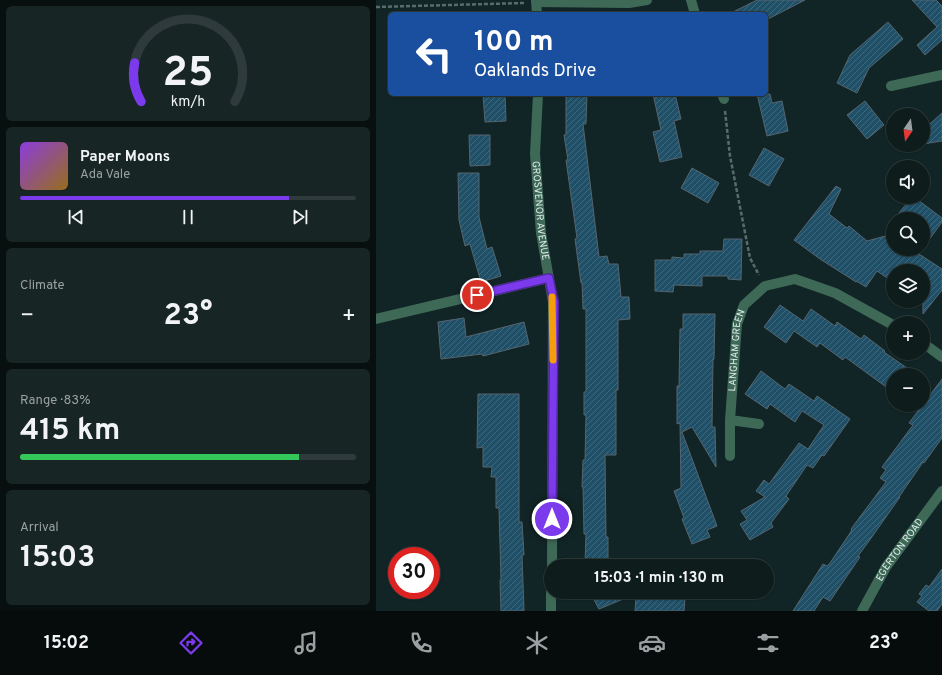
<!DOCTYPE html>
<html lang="en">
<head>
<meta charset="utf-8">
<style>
  body { margin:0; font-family:Overpass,sans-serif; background:#172525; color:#f1f3f6; height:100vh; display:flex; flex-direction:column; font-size:15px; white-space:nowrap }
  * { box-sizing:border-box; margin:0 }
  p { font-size:13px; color:#9ba1a3 }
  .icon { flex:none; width:22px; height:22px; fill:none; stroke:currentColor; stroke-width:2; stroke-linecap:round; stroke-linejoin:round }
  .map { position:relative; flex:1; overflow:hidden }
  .details { display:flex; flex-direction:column; gap:6px; padding:6px; background:#080f0f; width:376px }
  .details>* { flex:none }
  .banner { position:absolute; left:12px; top:12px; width:380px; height:84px; border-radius:6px; box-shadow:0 1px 3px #0004,0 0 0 1px #2e3a3b; background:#1a4fa0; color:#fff; overflow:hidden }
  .needle { width:26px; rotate:194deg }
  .buttons { position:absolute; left:510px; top:108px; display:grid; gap:8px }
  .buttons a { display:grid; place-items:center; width:44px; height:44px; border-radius:50%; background:#0e1c1c; box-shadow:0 1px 3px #0004,0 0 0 1px #2e3a3b; font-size:20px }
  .speed { position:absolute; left:12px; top:547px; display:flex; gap:8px; font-size:20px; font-weight:700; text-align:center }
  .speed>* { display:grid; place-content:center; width:52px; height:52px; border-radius:50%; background:#0e1c1c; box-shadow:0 1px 3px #0004,0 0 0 1px #2e3a3b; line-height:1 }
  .speed .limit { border:6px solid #d22; background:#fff; color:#111 }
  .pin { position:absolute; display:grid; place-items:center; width:34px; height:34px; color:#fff; margin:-17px; border:2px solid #fff; border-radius:50%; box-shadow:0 1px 4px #0007 }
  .me { position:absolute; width:44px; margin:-22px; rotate:0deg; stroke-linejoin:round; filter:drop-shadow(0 0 3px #0008) }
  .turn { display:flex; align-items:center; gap:14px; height:84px; padding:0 20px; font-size:18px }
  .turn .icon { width:52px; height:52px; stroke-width:2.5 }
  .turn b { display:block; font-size:28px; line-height:34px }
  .big { font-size:30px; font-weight:700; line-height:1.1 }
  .details .tile { flex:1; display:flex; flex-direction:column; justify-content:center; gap:6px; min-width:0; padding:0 14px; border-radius:6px; background:#172525 }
  .details .dial { align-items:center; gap:0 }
  .dial svg { height:104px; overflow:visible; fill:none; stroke:#2e3a3b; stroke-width:7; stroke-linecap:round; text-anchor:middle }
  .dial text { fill:#f1f3f6; stroke:none }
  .song { display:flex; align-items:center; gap:12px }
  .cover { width:48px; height:48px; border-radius:6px; background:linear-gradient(135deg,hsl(270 70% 55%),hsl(40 70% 35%)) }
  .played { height:4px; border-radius:2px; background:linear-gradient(90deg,#7c3aed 80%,#2e3a3b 80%) }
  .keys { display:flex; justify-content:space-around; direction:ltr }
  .heat { display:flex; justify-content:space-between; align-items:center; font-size:22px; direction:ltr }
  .charge { height:6px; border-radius:3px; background:linear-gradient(90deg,#34c759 83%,#2e3a3b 0) }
  .trip { position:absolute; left:168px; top:559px; width:230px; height:40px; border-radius:20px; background:#0e1c1c; box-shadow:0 1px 3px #0004,0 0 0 1px #2e3a3b; font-weight:700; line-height:40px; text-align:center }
  .tab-bar { display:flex; height:64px; justify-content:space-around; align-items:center; background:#060b0b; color:#9ba1a3 }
  .tab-bar .icon { width:28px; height:28px }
  .tab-bar .current { color:#7c3aed }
  .tab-bar b { font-size:18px; color:#f1f3f6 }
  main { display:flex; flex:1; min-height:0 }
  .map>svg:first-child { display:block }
</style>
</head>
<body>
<main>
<section class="details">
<div class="tile dial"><svg viewBox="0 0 100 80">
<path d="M14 69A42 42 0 1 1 86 69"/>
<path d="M14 69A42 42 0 0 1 9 39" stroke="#7c3aed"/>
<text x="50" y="56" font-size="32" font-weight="700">25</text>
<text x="50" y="72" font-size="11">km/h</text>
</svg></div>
<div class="tile">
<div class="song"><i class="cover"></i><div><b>Paper Moons</b><p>Ada Vale</p></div></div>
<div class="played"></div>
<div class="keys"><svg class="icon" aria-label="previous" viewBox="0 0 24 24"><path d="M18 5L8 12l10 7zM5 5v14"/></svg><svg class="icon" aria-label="pause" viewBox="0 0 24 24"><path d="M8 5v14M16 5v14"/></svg><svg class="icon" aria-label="next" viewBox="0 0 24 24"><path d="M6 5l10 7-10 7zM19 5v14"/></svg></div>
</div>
<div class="tile"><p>Climate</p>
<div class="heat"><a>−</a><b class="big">23°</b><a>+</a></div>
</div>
<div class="tile"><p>Range · 83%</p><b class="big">415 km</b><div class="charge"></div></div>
<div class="tile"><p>Arrival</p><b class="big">15:03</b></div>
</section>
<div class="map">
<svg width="566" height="611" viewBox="0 0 566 611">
  <defs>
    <pattern id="building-hatch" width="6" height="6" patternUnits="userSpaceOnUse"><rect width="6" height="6" fill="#205068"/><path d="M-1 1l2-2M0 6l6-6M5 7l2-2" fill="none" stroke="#40697e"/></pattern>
  </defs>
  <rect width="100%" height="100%" fill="#122526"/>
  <g fill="url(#building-hatch)" stroke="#55656f">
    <polygon points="381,0 429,0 390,20 390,14 353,14"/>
    <polygon points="536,0 560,0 566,6 566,40 549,55 541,45 561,27"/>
    <polygon points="512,22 527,39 493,68 481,93 461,83 474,55"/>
    <polygon points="107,94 129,94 130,121 109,122"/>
    <polygon points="190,94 211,94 210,124 207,124 223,257 231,256 233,264 242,264 245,297 253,297 254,319 242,320 242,390 240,390 240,455 229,455 230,537 232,537 232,566 213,566 213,563 209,563 210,534 208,534 207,487 206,487 207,460 209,460 210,415 208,415 208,392 210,392 210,309 207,309 206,282 205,283 199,239 201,238 190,160 192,160 188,135 190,135"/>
    <polygon points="277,94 299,94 305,119 298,121 306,157 284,162 277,132 285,130"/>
    <polygon points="381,94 394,94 396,103 406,101 412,131 391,136"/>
    <polygon points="489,101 508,125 491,139 471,115"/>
    <polygon points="566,113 566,141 547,144 547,130"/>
    <polygon points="93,135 114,135 114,165 94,166"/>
    <polygon points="388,148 408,159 393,186 373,175"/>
    <polygon points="316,168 343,183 332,203 305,188"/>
    <polygon points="82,173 103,173 103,217 111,249 116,247 125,276 105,282 94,244 89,246 83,220"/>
    <polygon points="460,186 465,189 453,214 471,228 473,226 491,241 517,234 517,249 546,249 543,254 566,269 566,290 547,314 547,271 517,271 517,282 501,271 490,287 480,281 480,282 444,259 418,240"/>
    <polygon points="536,197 538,197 566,218 566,222 547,248 547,219 518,219"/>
    <polygon points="348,239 366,239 365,280 352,279 352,276 326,276 326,286 298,285 297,292 279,291 279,260 296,260 296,257 308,258 308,254 324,254 324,251 347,251"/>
    <polygon points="404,305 427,321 435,309 459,326 461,322 485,339 488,335 509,351 508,352 541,375 517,375 517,392 469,357 467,360 444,343 441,347 418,331 410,343 388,327"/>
    <polygon points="307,314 339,314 338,359 337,360 336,427 339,427 340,467 316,427 306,432 341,526 331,530 334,537 316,544 306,519 308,518 298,491 305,488 304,423 301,424 301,386 303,386 304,329 307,329"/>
    <polygon points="88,318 90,337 148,322 153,344 107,356 106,354 65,359 62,322"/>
    <polygon points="385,371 409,389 413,384 438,401 441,396 474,419 448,456 446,455 437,468 431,465 410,496 413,499 395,523 397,527 374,540 364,524 371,520 365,511 389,497 380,491 388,480 393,484 423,443 432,449 448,425 426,411 419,422 394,404 391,409 369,394"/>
    <polygon points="566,379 566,438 548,463 547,462 523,497 524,497 493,541 482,556 484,557 454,601 447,597 438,611 417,611 447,564 451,566 454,563 476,530 475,529 510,482 504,478 510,470 506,467 537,425 533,423"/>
    <polygon points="102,394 143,394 143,522 146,522 148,555 146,555 148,611 125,611 124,580 125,580 123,508 120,508 120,477 115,477 116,467 107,467 107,447 101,448"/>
    <polygon points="566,569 566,604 561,611 553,611 541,602 546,596 543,594 550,585 553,587"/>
    <polygon points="215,594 252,597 223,609"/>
    <polygon points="287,596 309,598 308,611 259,611 260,597 287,599"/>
  </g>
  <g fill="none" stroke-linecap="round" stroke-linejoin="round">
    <g stroke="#5a6b6c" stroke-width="2.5" stroke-dasharray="4 2" stroke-linecap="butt">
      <polyline points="0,7 148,3"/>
      <polyline points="349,111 354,156 374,258 383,275"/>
    </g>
    <polyline stroke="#3e6957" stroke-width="10" points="0,319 173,278"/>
    <g stroke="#3e6957" stroke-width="10">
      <polyline points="160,0 161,14"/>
      <polyline points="315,0 319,14"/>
      <polyline points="160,2 253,3 271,0"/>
      <polyline points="515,86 566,75"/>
      <path id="s1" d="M162 94 159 154 165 233 177 302 176 566"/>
      <polyline points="346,94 348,99"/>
      <polyline points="547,343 566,357"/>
      <polyline points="354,420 383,424"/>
      <path id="s2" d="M354 456V420L361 324 368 305 389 286 419 279 459 293 517 325"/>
      <polyline points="175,611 175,592"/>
      <path id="s3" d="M486 611 510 567 566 491"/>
    </g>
  </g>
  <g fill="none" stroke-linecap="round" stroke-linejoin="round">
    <defs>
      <polyline id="route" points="101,295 173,278 178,302 176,519"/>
    </defs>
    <use href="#route" stroke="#51269a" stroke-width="10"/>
    <use href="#route" stroke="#7c3aed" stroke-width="7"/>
    <polyline stroke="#f59e0b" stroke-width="7" points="176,297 177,360"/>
  </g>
  <g text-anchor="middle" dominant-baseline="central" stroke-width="3" stroke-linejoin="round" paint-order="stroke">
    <g font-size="10" fill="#e0eced" stroke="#081b1c">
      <text stroke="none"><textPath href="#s1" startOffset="117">GROSVENOR AVENUE</textPath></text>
      <text stroke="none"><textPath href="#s2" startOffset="106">LANGHAM GREEN</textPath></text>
      <text stroke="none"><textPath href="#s3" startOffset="72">EGERTON ROAD</textPath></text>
    </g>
  </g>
</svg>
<div class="buttons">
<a><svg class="needle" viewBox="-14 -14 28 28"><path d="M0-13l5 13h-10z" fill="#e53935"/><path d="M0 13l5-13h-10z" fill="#9ba1a3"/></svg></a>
<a><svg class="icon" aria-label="sound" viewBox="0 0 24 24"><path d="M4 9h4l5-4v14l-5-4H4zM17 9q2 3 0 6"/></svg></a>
<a><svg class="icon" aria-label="search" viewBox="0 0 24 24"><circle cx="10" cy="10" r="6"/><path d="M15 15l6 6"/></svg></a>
<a><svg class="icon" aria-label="layers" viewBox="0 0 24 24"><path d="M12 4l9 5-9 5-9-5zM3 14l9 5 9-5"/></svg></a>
<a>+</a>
<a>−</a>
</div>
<div class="speed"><div class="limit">30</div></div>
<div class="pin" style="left:101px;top:295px;background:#d93025"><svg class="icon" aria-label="arrive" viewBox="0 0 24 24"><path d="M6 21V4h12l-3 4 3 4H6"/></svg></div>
<svg class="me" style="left:176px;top:519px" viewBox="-20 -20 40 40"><circle r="17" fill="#7c3aed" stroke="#fff" stroke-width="3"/><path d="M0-11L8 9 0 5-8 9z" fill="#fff"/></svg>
<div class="trip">15:03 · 1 min · 130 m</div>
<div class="banner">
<div class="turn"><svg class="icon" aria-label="left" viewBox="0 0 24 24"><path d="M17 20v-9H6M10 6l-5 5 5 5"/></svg><div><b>100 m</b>Oaklands Drive</div></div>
</div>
</div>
</main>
<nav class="tab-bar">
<b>15:02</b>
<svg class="icon current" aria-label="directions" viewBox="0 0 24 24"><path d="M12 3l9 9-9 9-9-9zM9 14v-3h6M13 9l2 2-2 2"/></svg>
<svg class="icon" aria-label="music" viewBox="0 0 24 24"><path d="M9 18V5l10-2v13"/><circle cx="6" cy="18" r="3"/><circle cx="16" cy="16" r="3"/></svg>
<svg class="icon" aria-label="phone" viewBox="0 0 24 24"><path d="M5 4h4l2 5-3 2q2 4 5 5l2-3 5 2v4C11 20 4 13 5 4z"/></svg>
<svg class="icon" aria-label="climate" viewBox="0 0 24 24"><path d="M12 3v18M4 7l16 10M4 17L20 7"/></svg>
<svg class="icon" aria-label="car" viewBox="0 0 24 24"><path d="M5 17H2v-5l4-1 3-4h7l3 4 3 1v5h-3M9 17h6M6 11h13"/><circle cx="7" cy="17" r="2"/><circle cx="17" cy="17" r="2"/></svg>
<svg class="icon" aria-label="filters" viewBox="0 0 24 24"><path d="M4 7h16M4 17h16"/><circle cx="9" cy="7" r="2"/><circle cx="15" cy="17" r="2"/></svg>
<b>23°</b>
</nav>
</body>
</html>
